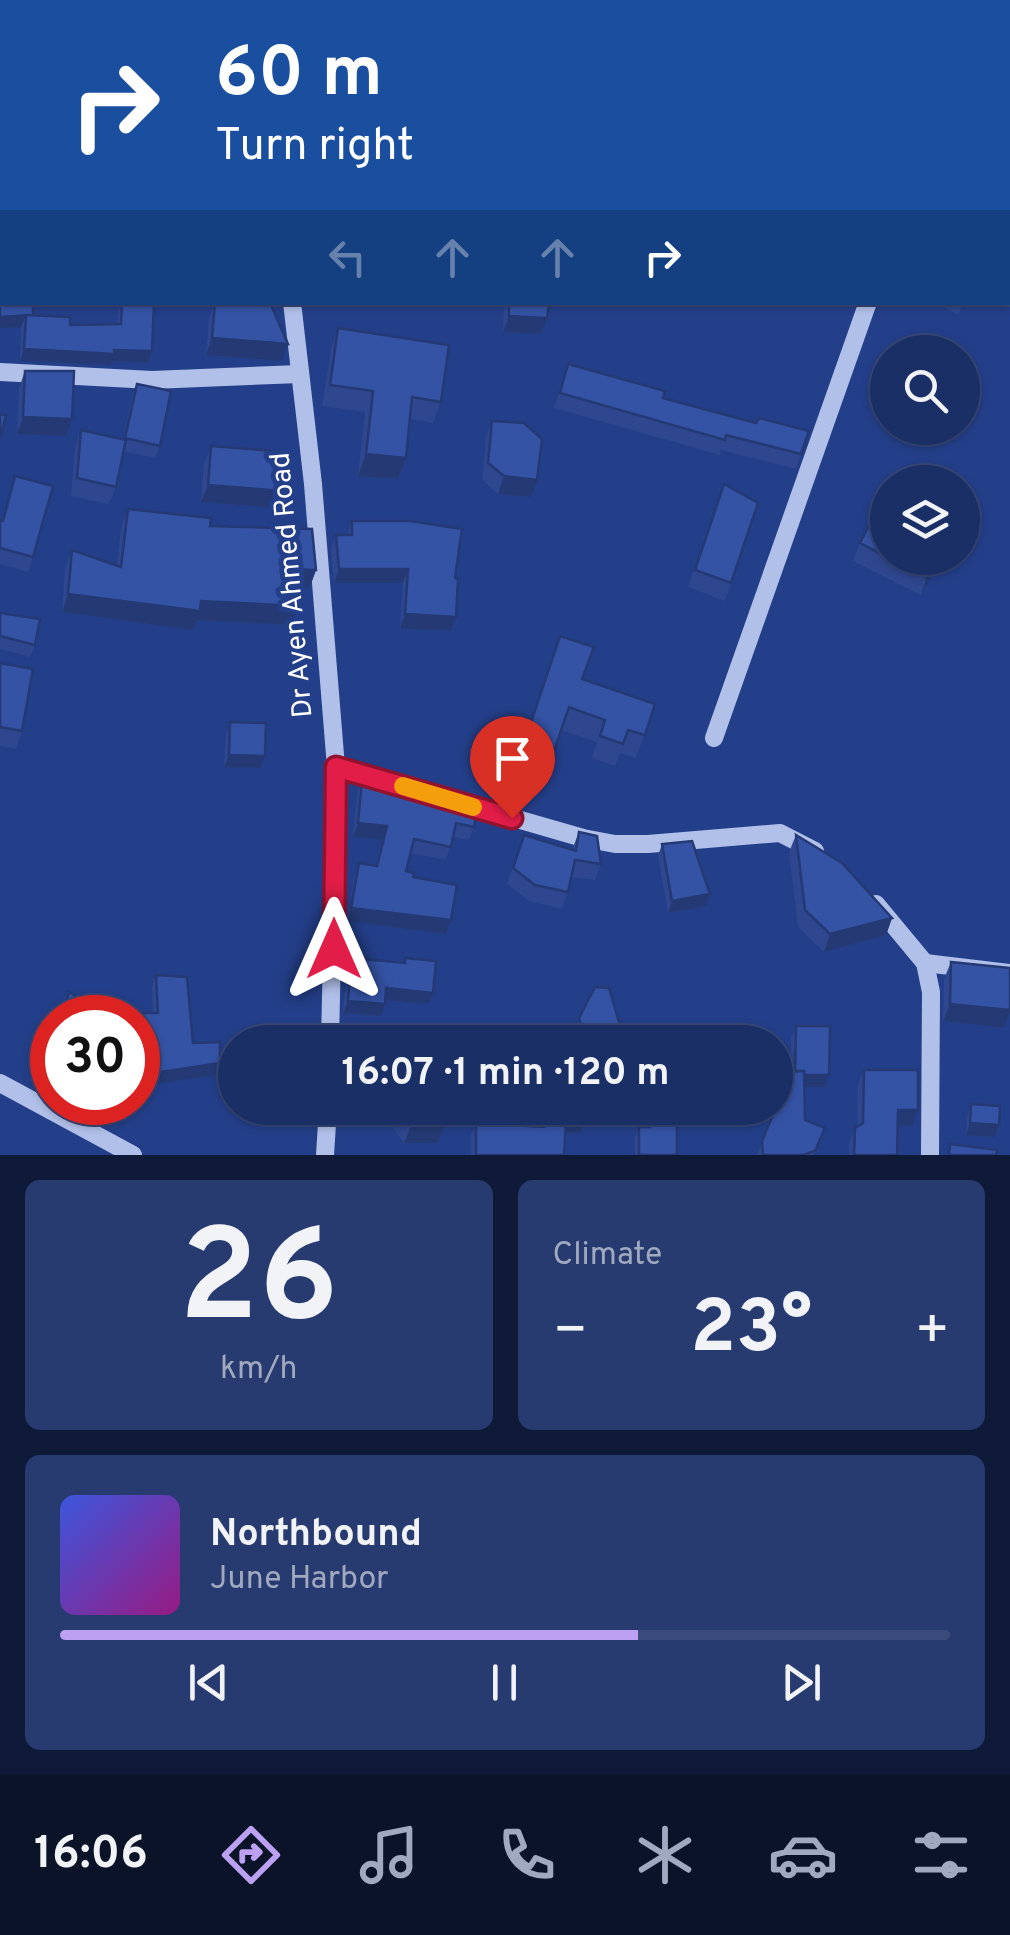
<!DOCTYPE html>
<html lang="en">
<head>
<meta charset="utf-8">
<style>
  body { margin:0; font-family:Overpass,sans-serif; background:#283b70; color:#f1f3f6; height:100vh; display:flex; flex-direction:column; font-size:38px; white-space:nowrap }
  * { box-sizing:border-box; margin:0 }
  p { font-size:32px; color:#a0a9c0 }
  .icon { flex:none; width:55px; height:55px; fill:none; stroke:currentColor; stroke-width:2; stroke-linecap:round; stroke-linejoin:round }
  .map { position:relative; height:1155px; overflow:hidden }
  .panel { display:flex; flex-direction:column; gap:25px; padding:25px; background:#0f1a39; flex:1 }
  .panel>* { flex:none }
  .top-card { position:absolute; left:0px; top:0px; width:1010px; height:305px; box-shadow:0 2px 8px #0004,0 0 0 2px #394a7b; background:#1a4fa0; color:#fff; overflow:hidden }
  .tools { position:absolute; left:870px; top:335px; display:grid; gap:20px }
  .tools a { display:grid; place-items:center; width:110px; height:110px; border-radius:50%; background:#1b2f67; box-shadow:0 2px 8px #0004,0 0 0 2px #394a7b; font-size:50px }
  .speed { position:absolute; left:30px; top:995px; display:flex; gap:20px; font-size:50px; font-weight:700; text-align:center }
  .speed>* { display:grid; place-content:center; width:130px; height:130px; border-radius:50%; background:#1b2f67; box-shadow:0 2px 8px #0004,0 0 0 2px #394a7b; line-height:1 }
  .speed .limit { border:15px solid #d22; background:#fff; color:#111 }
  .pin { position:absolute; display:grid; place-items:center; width:85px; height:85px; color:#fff; margin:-102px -42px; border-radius:50% 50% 50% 0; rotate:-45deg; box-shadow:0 0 10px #0007 }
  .pin .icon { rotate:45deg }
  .me { position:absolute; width:110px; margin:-55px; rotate:0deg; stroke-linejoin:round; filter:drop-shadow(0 0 8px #0008) }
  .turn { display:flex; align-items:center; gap:35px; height:210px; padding:0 50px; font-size:45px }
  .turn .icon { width:130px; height:130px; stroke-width:2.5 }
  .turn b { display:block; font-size:70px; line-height:85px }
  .lanes { display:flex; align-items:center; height:95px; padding:0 50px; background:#0003; justify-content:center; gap:50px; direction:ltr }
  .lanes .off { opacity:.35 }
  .big { font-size:75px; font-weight:700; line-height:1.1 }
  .panel .card { flex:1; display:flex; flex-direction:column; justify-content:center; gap:15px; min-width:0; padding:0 35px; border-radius:15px; background:#283b70 }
  .panel .dial { align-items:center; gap:0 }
  .dial b { font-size:130px; line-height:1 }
  .song { display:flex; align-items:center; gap:30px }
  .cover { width:120px; height:120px; border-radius:15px; background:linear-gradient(135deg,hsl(230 70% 55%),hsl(310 70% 35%)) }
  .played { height:10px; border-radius:5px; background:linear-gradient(90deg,#bca0f2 65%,#394a7b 65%) }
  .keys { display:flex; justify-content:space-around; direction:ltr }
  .heat { display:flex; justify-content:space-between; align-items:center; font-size:55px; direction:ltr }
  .panel .tiles { flex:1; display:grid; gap:25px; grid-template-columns:1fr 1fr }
  .card:last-child { grid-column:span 2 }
  .trip { position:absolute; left:218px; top:1025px; width:575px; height:100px; border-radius:50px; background:#1b2f67; box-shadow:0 2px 8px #0004,0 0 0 2px #394a7b; font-weight:700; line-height:100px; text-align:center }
  .menu { display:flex; height:160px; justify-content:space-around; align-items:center; background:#0b1329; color:#a0a9c0 }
  .menu .icon { width:70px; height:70px }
  .menu .on { color:#bca0f2 }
  .menu b { font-size:45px; color:#f1f3f6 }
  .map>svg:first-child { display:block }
</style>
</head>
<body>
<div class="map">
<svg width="1010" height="1155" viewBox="0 0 1010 1155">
  <rect width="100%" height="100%" fill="#243f89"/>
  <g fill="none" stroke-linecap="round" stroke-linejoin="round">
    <g stroke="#b1c0e9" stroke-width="18">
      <polyline points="275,0 275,2"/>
      <polyline points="983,0 988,2"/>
      <polyline points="1008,11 1010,13"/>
      <polyline points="292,302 313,484 336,767 330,1042"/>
      <polyline points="0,372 152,380 300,374"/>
      <polyline points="714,738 868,302"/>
      <polyline points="336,767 583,838 615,844 648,844 780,833 815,851"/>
      <polyline points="876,904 925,963 931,992 930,1155"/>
      <polyline points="925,963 1010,973"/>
      <polyline points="0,1083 133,1155"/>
      <polyline points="325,1155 328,1108"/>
    </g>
  </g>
  <g fill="#2e478e">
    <polygon points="1008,22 1010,22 1010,175 1008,174"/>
    <polygon points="2,78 2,121 0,121 0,85"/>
    <polygon points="0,287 32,316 70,325 117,324 118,312 121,302 152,351 148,363 112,361 110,365 20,361 21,327"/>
    <polygon points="215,302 288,344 282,361 206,355 209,318"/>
    <polygon points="504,302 549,302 541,334 503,332"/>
    <polygon points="933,302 963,302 959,315"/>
    <polygon points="338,328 441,402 433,423 410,419 406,458 398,479 358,476 365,412 322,406 331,350"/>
    <polygon points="568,364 663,398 756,423 801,454 796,469 721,450 720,455 554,408"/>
    <polygon points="25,371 66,436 17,434 19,388"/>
    <polygon points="137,384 160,446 155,458 123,451 116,487 109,504 71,496 75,448 81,430 123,440 132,395"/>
    <polygon points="492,421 531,497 498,494 482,480 486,438"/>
    <polygon points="211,446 283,491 276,508 201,502 204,464"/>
    <polygon points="15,476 33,557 28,572 0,564 0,520 2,521"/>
    <polygon points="724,484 758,503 725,601 688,587"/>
    <polygon points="128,509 210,526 316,570 309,589 294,588 292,625 197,620 193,630 62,612 65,569 72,550 117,565 121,528"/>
    <polygon points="352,521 455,578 456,617 451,631 400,628 403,583 334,583 331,548 336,535 347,535"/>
    <polygon points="860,543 888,558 939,558 921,595 853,561"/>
    <polygon points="0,613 35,645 30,657 0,649"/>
    <polygon points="560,636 582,679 655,704 636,758 620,753 615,766 592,758 597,742 561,730 538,796 508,787"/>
    <polygon points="0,663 22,731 16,749 0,746"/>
    <polygon points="230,722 265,756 261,768 224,767 226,734"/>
    <polygon points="362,780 474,827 469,840 453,837 446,860 410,853 406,871 413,877 451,920 446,934 347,921 354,877 359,863 376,866 382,840 353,837 357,794"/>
    <polygon points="579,832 601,864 595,880 571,877 562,909 529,901 507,884 524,835 572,850"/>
    <polygon points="796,835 892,918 886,935 824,952 798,927 789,852"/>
    <polygon points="662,844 706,906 668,913 658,856"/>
    <polygon points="351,958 403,963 405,958 429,1004 385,1000 381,1016 343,1013 347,970"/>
    <polygon points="951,962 1004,1028 943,1021 944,979"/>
    <polygon points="156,975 193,1043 216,1075 156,1084 138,1076 138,1018 123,1018 125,1013 153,1013 152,987"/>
    <polygon points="579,1018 623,1042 578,1042 574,1030"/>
    <polygon points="796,1026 829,1075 825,1087 804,1087 805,1120 825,1128 814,1155 757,1155 770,1121 745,1121 745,1110 677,1110 677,1155 635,1155 635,1137 639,1127 645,1127 646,1108 775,1108 791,1071 791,1038"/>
    <polygon points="864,1070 912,1126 897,1126 897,1155 849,1155 849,1143 855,1128 857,1126 858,1085"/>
    <polygon points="971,1104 999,1125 995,1137 966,1135 967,1116"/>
    <polygon points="344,1108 444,1108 444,1126 438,1143 404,1143 385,1117 355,1123"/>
    <polygon points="540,1108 584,1108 580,1133 565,1133 564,1155 471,1155 471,1135 476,1122 540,1127"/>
  </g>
  <g fill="#253a74">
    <polygon points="281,0 304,0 303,2 280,2"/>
    <polygon points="0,251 2,252 2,270 0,270"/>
    <polygon points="26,315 21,327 0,328 0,317"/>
    <polygon points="509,316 547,318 541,334 503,332"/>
    <polygon points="212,338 288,344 282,361 206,355"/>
    <polygon points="24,349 114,350 152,351 148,363 112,361 110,365 20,361"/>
    <polygon points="23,417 72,419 66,436 17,434"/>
    <polygon points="366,454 406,458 398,479 358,476"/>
    <polygon points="504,476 537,480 531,497 498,494"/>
    <polygon points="208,485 283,491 276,508 201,502"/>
    <polygon points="938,558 939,558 936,567 921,595 927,577"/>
    <polygon points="289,569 316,570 309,589 282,588"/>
    <polygon points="339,569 408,569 403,583 334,583"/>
    <polygon points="68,594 201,601 298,606 292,625 197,620 193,630 62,612"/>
    <polygon points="405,614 456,617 451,631 400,628"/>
    <polygon points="229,755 265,756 261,768 224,767"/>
    <polygon points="358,823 387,826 382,840 353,837"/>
    <polygon points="710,894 706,906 668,913 672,901"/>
    <polygon points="351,908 451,920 446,934 347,921"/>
    <polygon points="892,918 886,935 824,952 830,934"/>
    <polygon points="386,988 433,993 429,1004 382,1000"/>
    <polygon points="348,1001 385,1004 381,1016 343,1013"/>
    <polygon points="950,1004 1010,1010 1010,1012 1004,1028 943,1021"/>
    <polygon points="220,1063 216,1075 156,1084 161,1072"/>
    <polygon points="795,1075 829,1075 825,1087 791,1087"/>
    <polygon points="775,1105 777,1105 771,1120 745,1121 750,1108 775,1108"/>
    <polygon points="360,1108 388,1108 385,1117 355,1123"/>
    <polygon points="677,1108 746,1108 745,1110 676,1110"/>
    <polygon points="898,1110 918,1110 912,1126 892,1126"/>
    <polygon points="566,1120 584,1120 580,1133 562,1133"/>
    <polygon points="970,1123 999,1125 995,1137 966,1135"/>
    <polygon points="411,1126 444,1126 438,1143 404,1143"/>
  </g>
  <g fill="#3553a5" stroke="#253a74" stroke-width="2.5">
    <polygon points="91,0 226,0 225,2 91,2"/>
    <polygon points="304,0 407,0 406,2 304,2"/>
    <polygon points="1008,22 1010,22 1010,155 1008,154"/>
    <polygon points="2,78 2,107 0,106 0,89"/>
    <polygon points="0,221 2,222 2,252 0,251"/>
    <polygon points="0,287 2,287 2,302 33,302 33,315 0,317"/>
    <polygon points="122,302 154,302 152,351 114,350 115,354 24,349 26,315 70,317 70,325 121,324"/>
    <polygon points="215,302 271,305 288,344 212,338"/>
    <polygon points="509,302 549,302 547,318 509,316"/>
    <polygon points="338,328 449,345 441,402 412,397 406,458 366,454 373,391 330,385"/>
    <polygon points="568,364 665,391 663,398 756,423 759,418 809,431 801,454 726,435 725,440 560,393"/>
    <polygon points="25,371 74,371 72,419 23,417"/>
    <polygon points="137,384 171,391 160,446 125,438"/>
    <polygon points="0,414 6,415 0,439"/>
    <polygon points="492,421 524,423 542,439 537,480 504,476 488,463"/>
    <polygon points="81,430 126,440 116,487 77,478"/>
    <polygon points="211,446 286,452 283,491 208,485"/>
    <polygon points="15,476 53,486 33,557 0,548 0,520 3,521"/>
    <polygon points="724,484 758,503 731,583 695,570"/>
    <polygon points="128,509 211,518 210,526 312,529 316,570 289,569 298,606 201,601 200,611 68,594 72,550 121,567"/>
    <polygon points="874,515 888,522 888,557 860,543"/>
    <polygon points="352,521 410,521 462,529 455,578 458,579 456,617 405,614 408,569 339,569 336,535 352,535"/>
    <polygon points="888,558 938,558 927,577"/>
    <polygon points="0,613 40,619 35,645 0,636"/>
    <polygon points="560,636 594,647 582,679 655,704 645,735 628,730 623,744 600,736 605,720 569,707 546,774 517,764"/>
    <polygon points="0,663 33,669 22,731 0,727"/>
    <polygon points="230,722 266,723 265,756 229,755"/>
    <polygon points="362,780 478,806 474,827 456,823 451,847 414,839 406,871 414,873 413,877 457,885 451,920 351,908 359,863 377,866 387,826 358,823"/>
    <polygon points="579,832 597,836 601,864 575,860 568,892 535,885 513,868 524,835 576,851"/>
    <polygon points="796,835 842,863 892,918 830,934 805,910"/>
    <polygon points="692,841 710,894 672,901 662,844"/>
    <polygon points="351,958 405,963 405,958 436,961 433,993 386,988 385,1004 348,1001"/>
    <polygon points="951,962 1010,968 1010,1010 950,1004"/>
    <polygon points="156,975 187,977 193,1043 220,1042 220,1063 161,1072 138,1063 138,1018 125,1018 125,1013 158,1013"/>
    <polygon points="595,987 609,988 624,1039 606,1042 585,1042 579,1018"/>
    <polygon points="69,992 104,1013 103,1018 62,1018"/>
    <polygon points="796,1026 830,1026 829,1075 804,1075 804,1071 795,1071"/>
    <polygon points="864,1070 918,1070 918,1110 898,1110 897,1155 854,1155 855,1128 863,1123"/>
    <polygon points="804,1071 805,1120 825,1128 815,1151 803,1155 763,1155 762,1141 777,1105 775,1105 775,1072"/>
    <polygon points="971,1104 1000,1106 999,1125 970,1123"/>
    <polygon points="397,1108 444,1108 444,1126 411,1126"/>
    <polygon points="544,1108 584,1108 584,1120 566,1120 564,1155 476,1155 476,1122 510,1120 510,1125 544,1127"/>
    <polygon points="649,1108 677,1108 677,1155 639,1155 639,1127 650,1127"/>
    <polygon points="950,1144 997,1150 996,1155 949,1155"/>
  </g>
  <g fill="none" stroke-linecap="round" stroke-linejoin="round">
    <defs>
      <polyline id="route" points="334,949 336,767 512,818"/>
    </defs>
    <use href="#route" stroke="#92132f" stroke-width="25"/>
    <use href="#route" stroke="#e11d48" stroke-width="18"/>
    <polyline stroke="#f59e0b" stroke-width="18" points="403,786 473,807"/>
  </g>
  <g text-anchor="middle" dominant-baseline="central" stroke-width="10" stroke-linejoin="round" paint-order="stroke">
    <g font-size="28" fill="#fff" stroke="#243f89">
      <text transform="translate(293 585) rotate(-95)">Dr Ayen Ahmed Road</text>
    </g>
  </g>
</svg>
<div class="tools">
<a><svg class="icon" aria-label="search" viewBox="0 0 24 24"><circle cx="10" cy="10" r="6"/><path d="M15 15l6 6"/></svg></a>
<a><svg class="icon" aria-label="layers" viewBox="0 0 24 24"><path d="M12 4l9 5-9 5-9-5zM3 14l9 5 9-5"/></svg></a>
</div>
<div class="speed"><div class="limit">30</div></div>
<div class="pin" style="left:512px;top:818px;background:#d93025"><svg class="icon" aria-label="arrive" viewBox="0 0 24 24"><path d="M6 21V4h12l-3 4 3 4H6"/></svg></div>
<svg class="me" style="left:334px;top:949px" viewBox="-20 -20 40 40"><path d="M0-17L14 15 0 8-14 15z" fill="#e11d48" stroke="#fff" stroke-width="4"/></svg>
<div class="trip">16:07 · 1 min · 120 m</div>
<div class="top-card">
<div class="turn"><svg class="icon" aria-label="right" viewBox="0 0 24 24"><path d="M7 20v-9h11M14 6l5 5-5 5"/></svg><div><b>60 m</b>Turn right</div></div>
<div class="lanes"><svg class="icon off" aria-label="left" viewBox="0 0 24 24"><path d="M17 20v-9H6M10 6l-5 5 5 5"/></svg><svg class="icon off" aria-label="ahead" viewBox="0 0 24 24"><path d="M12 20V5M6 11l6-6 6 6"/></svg><svg class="icon off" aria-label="ahead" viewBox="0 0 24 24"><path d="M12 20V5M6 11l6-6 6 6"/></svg><svg class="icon" aria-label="right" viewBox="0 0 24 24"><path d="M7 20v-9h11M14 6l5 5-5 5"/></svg></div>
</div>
</div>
<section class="panel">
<div class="tiles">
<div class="card dial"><b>26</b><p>km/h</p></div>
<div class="card"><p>Climate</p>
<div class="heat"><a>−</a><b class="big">23°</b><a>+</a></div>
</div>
<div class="card">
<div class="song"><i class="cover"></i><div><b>Northbound</b><p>June Harbor</p></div></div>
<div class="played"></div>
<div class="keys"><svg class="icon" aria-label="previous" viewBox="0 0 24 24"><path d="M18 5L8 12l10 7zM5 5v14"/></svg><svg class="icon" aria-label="pause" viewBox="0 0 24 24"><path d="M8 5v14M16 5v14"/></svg><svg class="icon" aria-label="next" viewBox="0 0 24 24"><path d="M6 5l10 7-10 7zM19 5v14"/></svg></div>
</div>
</div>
</section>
<nav class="menu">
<b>16:06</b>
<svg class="icon on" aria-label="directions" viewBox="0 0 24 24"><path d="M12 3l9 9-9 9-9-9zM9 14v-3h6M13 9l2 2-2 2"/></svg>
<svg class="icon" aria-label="music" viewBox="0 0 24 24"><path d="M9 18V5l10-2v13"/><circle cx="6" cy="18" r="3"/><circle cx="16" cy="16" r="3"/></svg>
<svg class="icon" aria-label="phone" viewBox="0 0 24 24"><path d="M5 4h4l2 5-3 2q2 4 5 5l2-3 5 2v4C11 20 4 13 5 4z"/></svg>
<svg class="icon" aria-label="climate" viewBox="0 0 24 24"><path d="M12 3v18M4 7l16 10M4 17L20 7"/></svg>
<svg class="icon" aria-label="car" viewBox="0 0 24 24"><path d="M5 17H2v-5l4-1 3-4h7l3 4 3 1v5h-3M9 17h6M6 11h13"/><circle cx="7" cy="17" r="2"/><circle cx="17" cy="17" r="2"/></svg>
<svg class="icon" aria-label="filters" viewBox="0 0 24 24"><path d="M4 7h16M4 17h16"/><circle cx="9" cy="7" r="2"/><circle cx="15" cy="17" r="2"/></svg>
</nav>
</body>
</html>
